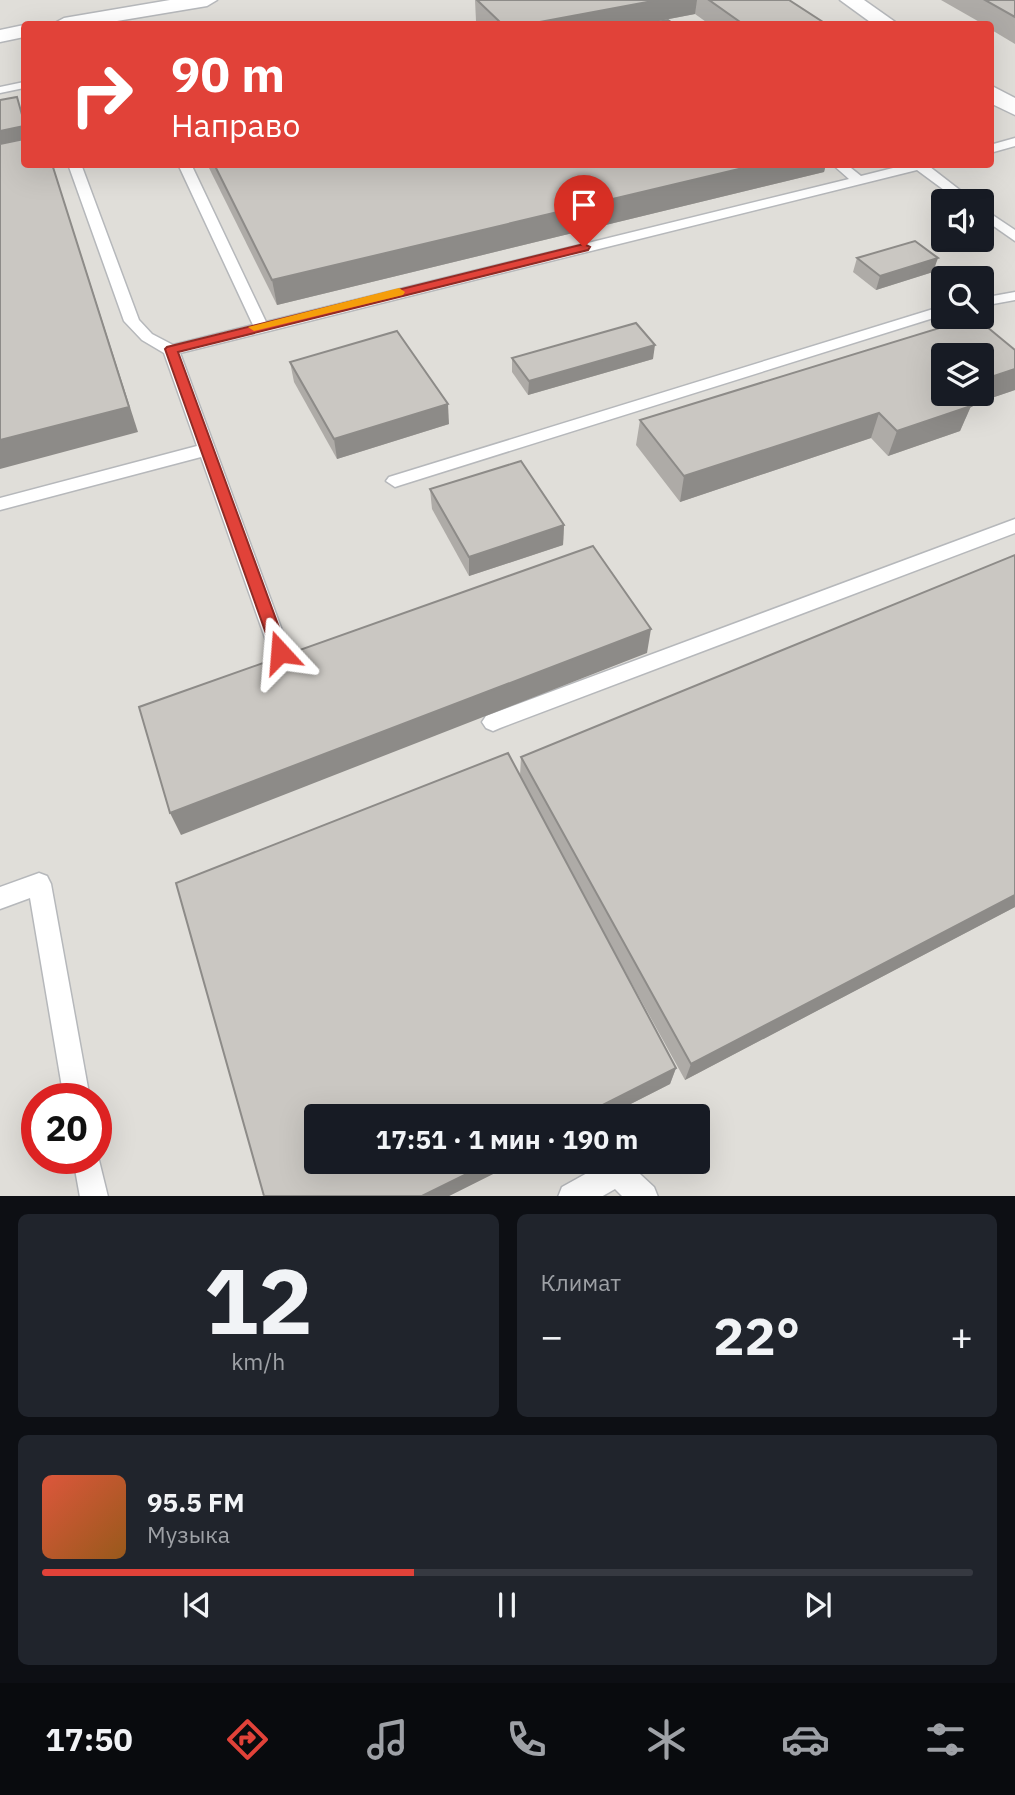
<!DOCTYPE html>
<html lang="ru">
<head>
<meta charset="utf-8">
<style>
  body { margin:0; font-family:"IBM Plex Sans",sans-serif; background:#20242c; color:#f1f3f6; height:100vh; display:flex; flex-direction:column; font-size:26px; white-space:nowrap }
  * { box-sizing:border-box; margin:0 }
  p { font-size:23px; color:#9ea1a6 }
  .icon { flex:none; width:38px; height:38px; fill:none; stroke:currentColor; stroke-width:2; stroke-linecap:round; stroke-linejoin:round }
  .map { position:relative; height:1196px; overflow:hidden }
  .details { display:flex; flex-direction:column; gap:18px; padding:18px; background:#0d0f14; flex:1 }
  .details>* { flex:none }
  .top-card { position:absolute; left:21px; top:21px; width:973px; height:147px; border-radius:7px; box-shadow:0 7px 28px #0002; background:#e14239; color:#fff; overflow:hidden }
  .fabs { position:absolute; left:931px; top:189px; display:grid; gap:14px }
  .fabs a { display:grid; place-items:center; width:63px; height:63px; border-radius:7px; background:#171b24; box-shadow:0 7px 28px #0002; font-size:35px }
  .speed { position:absolute; left:21px; top:1083px; display:flex; gap:14px; font-size:35px; font-weight:700; text-align:center }
  .speed>* { display:grid; place-content:center; width:91px; height:91px; border-radius:50%; background:#171b24; box-shadow:0 7px 28px #0002; line-height:1 }
  .speed .limit { border:10px solid #d22; background:#fff; color:#111 }
  .pin { position:absolute; display:grid; place-items:center; width:60px; height:60px; color:#fff; margin:-72px -30px; border-radius:50% 50% 50% 0; rotate:-45deg; box-shadow:0 0 7px #0007 }
  .pin .icon { rotate:45deg }
  .me { position:absolute; width:77px; margin:-38px; rotate:341deg; stroke-linejoin:round; filter:drop-shadow(0 0 5px #0008) }
  .turn { display:flex; align-items:center; gap:24px; height:147px; padding:0 35px; font-size:32px }
  .turn .icon { width:91px; height:91px; stroke-width:2.5 }
  .turn b { display:block; font-size:49px; line-height:60px }
  .big { font-size:52px; font-weight:700; line-height:1.1 }
  .details .tile { flex:1; display:flex; flex-direction:column; justify-content:center; gap:10px; min-width:0; padding:0 24px; border-radius:10px; background:#20242c }
  .details .dial { align-items:center; gap:0 }
  .dial b { font-size:91px; line-height:1 }
  .song { display:flex; align-items:center; gap:21px }
  .cover { width:84px; height:84px; border-radius:10px; background:linear-gradient(135deg,hsl(10 70% 55%),hsl(30 70% 35%)) }
  .played { height:7px; border-radius:4px; background:linear-gradient(90deg,#e14239 40%,#363941 40%) }
  .keys { display:flex; justify-content:space-around; direction:ltr }
  .heat { display:flex; justify-content:space-between; align-items:center; font-size:38px; direction:ltr }
  .details .tiles { flex:1; display:grid; gap:18px; grid-template-columns:1fr 1fr }
  .tile:last-child { grid-column:span 2 }
  .trip { position:absolute; left:304px; top:1104px; width:406px; height:70px; border-radius:7px; background:#171b24; box-shadow:0 7px 28px #0002; font-weight:700; line-height:70px; text-align:center }
  .tabs { display:flex; height:112px; justify-content:space-around; align-items:center; background:#090b0e; color:#9ea1a6 }
  .tabs .icon { width:49px; height:49px }
  .tabs .current { color:#e14239 }
  .tabs b { font-size:32px; color:#f1f3f6 }
  .map>svg:first-child { display:block }
</style>
</head>
<body>
<div class="map">
<svg width="1015" height="1197" viewBox="0 0 1015 1197">
  <rect width="100%" height="100%" fill="#efece5"/>
  <path fill="#e0ded9" fill-rule="evenodd" d="M0 0H1015V1196L0 1197ZM24 24H990V164H24ZM943 201H982V240H943ZM943 278H982V317H943ZM943 355H982V394H943ZM37 1099H96V1158H37ZM317 1116H698V1162H317Z"/>
  <g fill="none" stroke-linecap="round" stroke-linejoin="round">
    <defs>
      <g id="service">
        <polygon points="24,82 24,88 0,93 0,87"/>
        <polygon points="1015,138 1015,146 990,153 990,145"/>
        <polygon points="68,164 81,164 139,320 152,334 173,345 253,325 178,164 191,164 266,322 849,179 832,164 846,164 861,176 909,164 933,164 930,167 974,201 959,201 917,170 180,353 290,652 287,658 273,658 270,652 201,457 0,510 0,498 197,446 164,353 142,340 124,321"/>
        <polygon points="982,208 1015,230 1015,241 982,218"/>
        <polygon points="1015,292 1015,300 982,306 982,298"/>
        <polygon points="943,306 943,315 401,485 395,487 386,481 389,477"/>
        <polygon points="1015,519 1015,533 500,728 493,731 486,728 482,722 486,716"/>
        <polygon points="39,873 47,876 51,884 90,1099 64,1099 30,898 0,909 0,887"/>
        <polygon points="96,1148 108,1197 80,1197 73,1158 96,1158"/>
        <polygon points="607,1162 627,1162 654,1187 658,1197 623,1197 615,1189 601,1197 558,1197 562,1187"/>
      </g>
      <g id="minor">
        <polygon points="170,0 217,0 207,6 99,24 53,24 64,18"/>
        <polygon points="840,0 864,0 898,24 873,24"/>
        <polygon points="24,25 24,37 0,42 0,30"/>
        <polygon points="990,85 1015,98 1015,115 990,103"/>
      </g>
    </defs>
    <use href="#service" stroke="#b6b8bb" stroke-width="3"/>
    <use href="#minor" stroke="#b6b8bb" stroke-width="3"/>
    <use href="#service" fill="#fff" fill-rule="evenodd"/>
    <use href="#minor" fill="#fff" fill-rule="evenodd"/>
  </g>
  <g fill="#aeaba7">
    <polygon points="475,0 789,0 826,24 709,24 695,14 643,24 480,24 476,21"/>
    <polygon points="941,0 1015,0 1015,44 990,29 990,24 983,24"/>
    <polygon points="207,164 826,164 824,172 277,305"/>
    <polygon points="857,258 933,272 876,290 853,272"/>
    <polygon points="512,358 653,359 528,395 512,372"/>
    <polygon points="290,362 449,424 337,459 294,382"/>
    <polygon points="1015,390 970,405 971,406 960,431 888,456 871,438 680,502 636,445 640,420"/>
    <polygon points="430,489 564,525 563,545 469,576 432,509"/>
    <polygon points="1015,555 1015,907 685,1080 605,935 676,1068 670,1084 607,1116 317,1116 317,1162 517,1162 449,1196 264,1196 176,883 508,753 520,776 521,757"/>
  </g>
  <g fill="#8d8b88">
    <polygon points="658,0 697,0 695,14 643,24 529,24"/>
    <polygon points="24,126 24,146 0,151 0,131"/>
    <polygon points="52,164 138,432 0,469 0,440"/>
    <polygon points="760,164 826,164 824,172 277,305 272,280"/>
    <polygon points="938,258 933,272 876,290 880,276"/>
    <polygon points="655,345 653,359 528,395 529,381"/>
    <polygon points="1015,369 1015,390 942,415 950,394 982,394 982,380"/>
    <polygon points="448,404 449,424 337,459 334,439"/>
    <polygon points="971,406 960,431 888,456 897,431"/>
    <polygon points="879,413 871,438 680,502 684,476"/>
    <polygon points="564,525 563,545 469,576 469,557"/>
    <polygon points="651,629 647,653 181,835 170,813"/>
    <polygon points="1015,895 1015,907 685,1080 691,1064"/>
    <polygon points="676,1068 670,1084 607,1116 581,1116"/>
    <polygon points="491,1162 517,1162 449,1196 422,1196"/>
  </g>
  <g fill="#cac7c2" stroke="#8d8b88" stroke-width="2">
    <polygon points="477,0 658,0 529,24 502,24"/>
    <polygon points="709,0 789,0 826,24 743,24"/>
    <polygon points="985,0 1015,0 1015,17"/>
    <polygon points="668,20 674,24 645,24"/>
    <polygon points="17,97 24,122 24,126 0,131 0,100"/>
    <polygon points="24,139 24,164 52,164 129,407 0,440 0,144"/>
    <polygon points="214,164 760,164 272,280"/>
    <polygon points="915,241 938,258 880,276 857,258"/>
    <polygon points="975,317 1015,350 1015,369 982,380 982,355 943,355 943,394 957,394 971,406 897,431 879,413 684,476 640,420"/>
    <polygon points="636,323 655,345 529,381 512,358"/>
    <polygon points="397,331 448,404 334,439 290,362"/>
    <polygon points="521,461 564,525 469,557 430,489"/>
    <polygon points="593,546 651,629 170,813 139,707"/>
    <polygon points="1015,555 1015,895 691,1064 521,757"/>
    <polygon points="508,753 676,1068 581,1116 317,1116 317,1162 491,1162 422,1196 264,1196 176,883"/>
  </g>
  <polygon fill="#e14239" stroke="#922b25" stroke-width="2" points="584,244 590,247 588,250 178,352 288,652 286,656 274,656 165,349 167,347"/>
  <polygon fill="#f59e0b" points="399,288 405,292 403,295 254,331 248,327"/>
</svg>
<div class="fabs">
<a><svg class="icon" aria-label="sound" viewBox="0 0 24 24"><path d="M4 9h4l5-4v14l-5-4H4zM17 9q2 3 0 6"/></svg></a>
<a><svg class="icon" aria-label="search" viewBox="0 0 24 24"><circle cx="10" cy="10" r="6"/><path d="M15 15l6 6"/></svg></a>
<a><svg class="icon" aria-label="layers" viewBox="0 0 24 24"><path d="M12 4l9 5-9 5-9-5zM3 14l9 5 9-5"/></svg></a>
</div>
<div class="speed"><div class="limit">20</div></div>
<div class="pin" style="left:584px;top:247px;background:#d93025"><svg class="icon" aria-label="arrive" viewBox="0 0 24 24"><path d="M6 21V4h12l-3 4 3 4H6"/></svg></div>
<svg class="me" style="left:280px;top:652px" viewBox="-20 -20 40 40"><path d="M0-17L14 15 0 8-14 15z" fill="#e14239" stroke="#fff" stroke-width="4"/></svg>
<div class="trip">17:51 · 1 мин · 190 m</div>
<div class="top-card">
<div class="turn"><svg class="icon" aria-label="right" viewBox="0 0 24 24"><path d="M7 20v-9h11M14 6l5 5-5 5"/></svg><div><b>90 m</b>Направо</div></div>
</div>
</div>
<section class="details">
<div class="tiles">
<div class="tile dial"><b>12</b><p>km/h</p></div>
<div class="tile"><p>Климат</p>
<div class="heat"><a>−</a><b class="big">22°</b><a>+</a></div>
</div>
<div class="tile">
<div class="song"><i class="cover"></i><div><b>95.5 FM</b><p>Музыка</p></div></div>
<div class="played"></div>
<div class="keys"><svg class="icon" aria-label="previous" viewBox="0 0 24 24"><path d="M18 5L8 12l10 7zM5 5v14"/></svg><svg class="icon" aria-label="pause" viewBox="0 0 24 24"><path d="M8 5v14M16 5v14"/></svg><svg class="icon" aria-label="next" viewBox="0 0 24 24"><path d="M6 5l10 7-10 7zM19 5v14"/></svg></div>
</div>
</div>
</section>
<nav class="tabs">
<b>17:50</b>
<svg class="icon current" aria-label="directions" viewBox="0 0 24 24"><path d="M12 3l9 9-9 9-9-9zM9 14v-3h6M13 9l2 2-2 2"/></svg>
<svg class="icon" aria-label="music" viewBox="0 0 24 24"><path d="M9 18V5l10-2v13"/><circle cx="6" cy="18" r="3"/><circle cx="16" cy="16" r="3"/></svg>
<svg class="icon" aria-label="phone" viewBox="0 0 24 24"><path d="M5 4h4l2 5-3 2q2 4 5 5l2-3 5 2v4C11 20 4 13 5 4z"/></svg>
<svg class="icon" aria-label="climate" viewBox="0 0 24 24"><path d="M12 3v18M4 7l16 10M4 17L20 7"/></svg>
<svg class="icon" aria-label="car" viewBox="0 0 24 24"><path d="M5 17H2v-5l4-1 3-4h7l3 4 3 1v5h-3M9 17h6M6 11h13"/><circle cx="7" cy="17" r="2"/><circle cx="17" cy="17" r="2"/></svg>
<svg class="icon" aria-label="filters" viewBox="0 0 24 24"><path d="M4 7h16M4 17h16"/><circle cx="9" cy="7" r="2"/><circle cx="15" cy="17" r="2"/></svg>
</nav>
</body>
</html>
